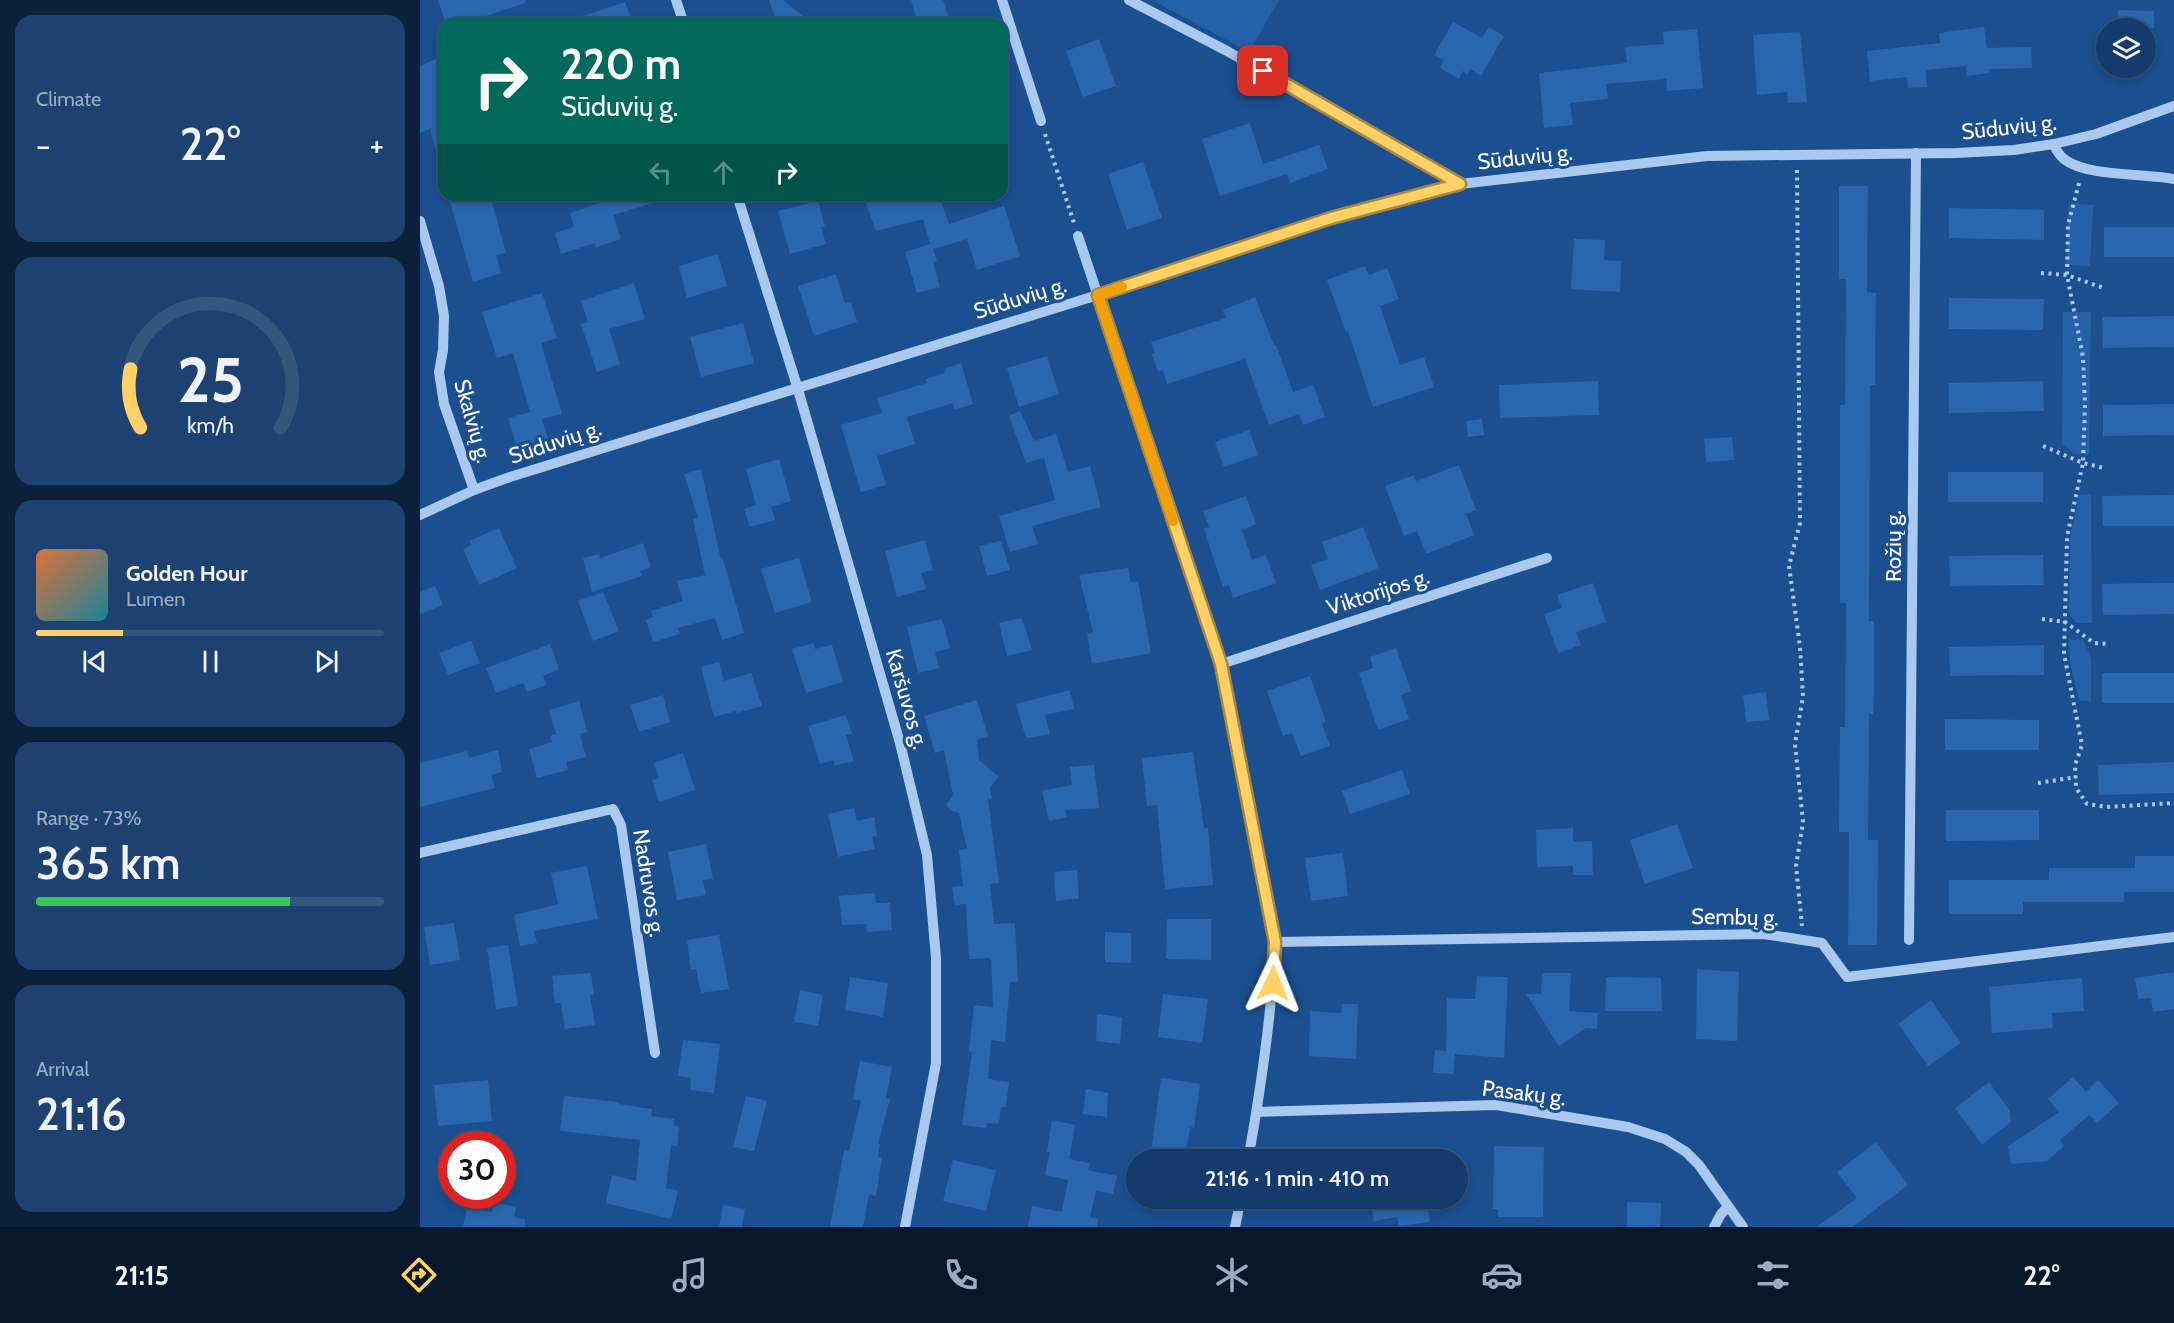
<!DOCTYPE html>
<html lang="en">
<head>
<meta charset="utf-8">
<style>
  body { margin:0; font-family:Cabin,sans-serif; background:#1d4271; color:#f1f3f6; height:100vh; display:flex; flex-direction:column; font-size:22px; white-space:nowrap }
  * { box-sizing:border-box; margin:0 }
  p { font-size:20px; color:#9dadc1 }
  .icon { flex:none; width:33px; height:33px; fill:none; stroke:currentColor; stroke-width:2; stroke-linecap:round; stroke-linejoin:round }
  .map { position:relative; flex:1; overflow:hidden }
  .side { display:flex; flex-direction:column; gap:15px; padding:15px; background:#0b203b; width:420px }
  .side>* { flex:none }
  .top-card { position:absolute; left:18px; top:18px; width:570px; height:183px; border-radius:18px; box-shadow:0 3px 9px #0003,0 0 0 2px #33557e; background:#00695c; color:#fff; overflow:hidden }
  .buttons { position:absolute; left:1676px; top:18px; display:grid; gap:12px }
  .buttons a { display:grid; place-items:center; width:60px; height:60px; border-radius:50%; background:#143b6b; box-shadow:0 3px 9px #0003,0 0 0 2px #33557e; font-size:30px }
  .speed { position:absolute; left:18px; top:1131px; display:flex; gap:12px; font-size:30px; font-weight:700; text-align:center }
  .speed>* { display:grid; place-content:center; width:78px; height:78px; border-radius:50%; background:#143b6b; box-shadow:0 3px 9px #0003,0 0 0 2px #33557e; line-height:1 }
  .speed .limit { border:9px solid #d22; background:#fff; color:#111 }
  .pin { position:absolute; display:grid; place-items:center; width:51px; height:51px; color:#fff; margin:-26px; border-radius:12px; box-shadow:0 3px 9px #0006 }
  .me { position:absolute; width:66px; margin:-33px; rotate:2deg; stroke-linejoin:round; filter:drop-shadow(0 0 4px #0008) }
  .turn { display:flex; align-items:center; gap:21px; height:126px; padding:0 24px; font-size:27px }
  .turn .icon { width:78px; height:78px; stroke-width:2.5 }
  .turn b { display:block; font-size:42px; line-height:51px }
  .lanes { display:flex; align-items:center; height:57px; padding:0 24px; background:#0003; justify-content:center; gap:30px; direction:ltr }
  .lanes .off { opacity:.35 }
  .big { font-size:45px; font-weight:600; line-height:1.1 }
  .side .card { flex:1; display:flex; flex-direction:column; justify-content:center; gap:9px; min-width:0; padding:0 21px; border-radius:18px; background:#1d4271 }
  .side .dial { align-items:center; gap:0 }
  .dial svg { height:156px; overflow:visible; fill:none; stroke:#33557e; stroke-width:7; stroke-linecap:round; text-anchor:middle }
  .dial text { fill:#f1f3f6; stroke:none }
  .song { display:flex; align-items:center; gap:18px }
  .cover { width:72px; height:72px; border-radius:9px; background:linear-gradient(135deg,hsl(20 70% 55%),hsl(190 70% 35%)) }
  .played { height:6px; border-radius:3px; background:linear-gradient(90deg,#ffd166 25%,#33557e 25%) }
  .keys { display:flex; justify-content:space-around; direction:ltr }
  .heat { display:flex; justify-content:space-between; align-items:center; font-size:33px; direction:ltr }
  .charge { height:9px; border-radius:4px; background:linear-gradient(90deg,#34c759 73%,#33557e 0) }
  .trip { position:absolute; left:706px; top:1149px; width:342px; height:60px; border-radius:30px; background:#143b6b; box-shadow:0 3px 9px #0003,0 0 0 2px #33557e; font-weight:600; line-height:60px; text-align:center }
  .tabs { display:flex; height:96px; justify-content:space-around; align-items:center; background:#08182b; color:#9dadc1 }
  .tabs .icon { width:42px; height:42px }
  .tabs .on { color:#ffd166 }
  .tabs b { font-size:27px; color:#f1f3f6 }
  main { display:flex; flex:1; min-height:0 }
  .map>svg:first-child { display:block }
</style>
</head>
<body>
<main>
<section class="side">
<div class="card"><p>Climate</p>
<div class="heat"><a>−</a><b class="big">22°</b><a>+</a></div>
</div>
<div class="card dial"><svg viewBox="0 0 100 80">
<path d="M14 69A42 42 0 1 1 86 69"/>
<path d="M14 69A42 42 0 0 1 9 39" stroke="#ffd166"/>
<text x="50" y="56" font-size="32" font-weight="700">25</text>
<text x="50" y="72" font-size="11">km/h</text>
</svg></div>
<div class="card">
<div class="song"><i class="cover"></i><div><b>Golden Hour</b><p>Lumen</p></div></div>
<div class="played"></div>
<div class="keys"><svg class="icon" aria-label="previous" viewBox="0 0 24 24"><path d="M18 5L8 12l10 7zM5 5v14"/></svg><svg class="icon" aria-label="pause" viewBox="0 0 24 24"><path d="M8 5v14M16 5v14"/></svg><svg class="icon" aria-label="next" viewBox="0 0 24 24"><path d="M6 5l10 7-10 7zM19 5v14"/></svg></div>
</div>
<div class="card"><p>Range · 73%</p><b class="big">365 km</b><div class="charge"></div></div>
<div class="card"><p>Arrival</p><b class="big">21:16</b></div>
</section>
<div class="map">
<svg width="1754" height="1227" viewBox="0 0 1754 1227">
  <rect width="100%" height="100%" fill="#1b4f8f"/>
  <g fill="#2461a8">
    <polygon points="732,0 859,0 829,52"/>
    <polygon points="1649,203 1673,205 1670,266 1646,265"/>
    <polygon points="1643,312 1671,312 1669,454 1654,454 1642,444"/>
    <polygon points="1671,494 1672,623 1656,623 1649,613 1650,539 1659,495"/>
    <polygon points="1663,639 1671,659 1671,701 1659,701 1650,662 1649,640"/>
  </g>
  <g fill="#2a66ad">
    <polygon points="18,0 105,0 105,3 42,24 26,24"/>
    <polygon points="349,0 363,0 393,24 357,24"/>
    <polygon points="491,0 523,0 531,24 498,24"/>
    <polygon points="205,2 213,24 148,24 148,21"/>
    <polygon points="1698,10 1734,11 1734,28 1697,28"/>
    <polygon points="1033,22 1062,38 1069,27 1084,36 1061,76 1050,69 1047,74 1043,71 1039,79 1020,68 1024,60 1014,55"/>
    <polygon points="1564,27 1567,48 1611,47 1612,68 1569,69 1570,73 1547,76 1546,66 1506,70 1507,87 1488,88 1487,77 1450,81 1447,51 1520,43 1519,33"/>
    <polygon points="1277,29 1283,88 1247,91 1246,79 1186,84 1188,99 1150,103 1153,125 1124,128 1119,73 1207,63 1205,47 1244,44 1243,32"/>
    <polygon points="1380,32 1387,102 1368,103 1367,92 1337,95 1333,35"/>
    <polygon points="679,39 696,86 663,97 646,51"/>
    <polygon points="20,57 24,67 24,160 19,161 10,129 0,133 0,66"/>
    <polygon points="830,123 843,164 899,145 908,169 870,183 867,174 800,196 782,139"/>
    <polygon points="723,162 742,218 707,230 688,174"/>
    <polygon points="1419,186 1448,186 1447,292 1456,293 1455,385 1450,385 1449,621 1454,621 1454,696 1453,714 1449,714 1448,840 1458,840 1457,945 1428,945 1429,832 1419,832 1420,727 1425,727 1426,603 1420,603 1420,405 1425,405 1426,279 1419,279"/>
    <polygon points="28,195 70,195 86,253 76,255 81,273 53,282"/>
    <polygon points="204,195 245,195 246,199 193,215 201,239 176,247 175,243 141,254 135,233 154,227 150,213"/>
    <polygon points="443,195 519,195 529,224 584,206 600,256 557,270 547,239 513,249 517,261 513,262 520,287 497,293 485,252 510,244 503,219 456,231"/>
    <polygon points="398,201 405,227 401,227 406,244 370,254 358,211"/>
    <polygon points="1529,208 1624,210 1624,240 1529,238"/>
    <rect x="1684" y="227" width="70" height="30"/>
    <polygon points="1154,239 1185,240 1184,260 1201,261 1200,292 1151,289"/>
    <polygon points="298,254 307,286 267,298 259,266"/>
    <polygon points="945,266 949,275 967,268 979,299 960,306 980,365 1004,357 1014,387 953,407 928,331 926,332 907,280"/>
    <polygon points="416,274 425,303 431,302 437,322 394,336 378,286"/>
    <polygon points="214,283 225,319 189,329 200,364 177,372 161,324 168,322 161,301"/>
    <polygon points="122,293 137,338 121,343 142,414 122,419 128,439 97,448 88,418 110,412 93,353 77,358 62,312"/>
    <polygon points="835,297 854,345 856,345 873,392 893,385 905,417 883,425 879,414 849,425 825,359 747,384 743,370 738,372 732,354 735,353 731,342 806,318 803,310"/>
    <polygon points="1529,298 1624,299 1623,330 1529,329"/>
    <polygon points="1754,316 1754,347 1683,348 1682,317"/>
    <polygon points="323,323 334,363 281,377 270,337"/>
    <polygon points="627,356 639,394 599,407 587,368"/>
    <polygon points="541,363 553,404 534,410 533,403 487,417 495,444 457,456 466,485 441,492 421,425 462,413 457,398 507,383 506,379 525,373 524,369"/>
    <polygon points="1178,381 1179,415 1080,418 1079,385"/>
    <polygon points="1623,381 1624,411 1529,413 1529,383"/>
    <polygon points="1754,404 1754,435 1683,436 1683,405"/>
    <polygon points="600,411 614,441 636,434 648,472 670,466 681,507 612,526 618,544 590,552 579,516 635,500 624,458 606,463 589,416"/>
    <polygon points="1062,419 1064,435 1048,437 1046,421"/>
    <polygon points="829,430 838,455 804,467 795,442"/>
    <polygon points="1312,437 1314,460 1286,462 1284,439"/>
    <polygon points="359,459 371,501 351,507 355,520 330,527 324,509 336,505 326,469"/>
    <polygon points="1039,465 1056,510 1046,514 1054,535 1006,554 997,531 984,536 965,486 994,475 996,481"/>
    <polygon points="281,469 301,560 303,559 324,633 302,640 295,618 258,628 260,634 233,642 226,620 233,617 231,611 263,601 257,581 285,575 273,519 278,518 264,474"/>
    <rect x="1528" y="472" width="95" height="30"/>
    <polygon points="1754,495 1754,526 1683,526 1682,496"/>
    <polygon points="826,496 836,524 822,530 832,560 846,555 856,583 813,598 809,585 803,587 794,560 784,529 789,527 783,511"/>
    <polygon points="943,527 959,568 900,590 891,565 908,559 902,542"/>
    <polygon points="79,528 97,568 59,585 43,549 52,545 49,541"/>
    <polygon points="505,540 513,570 501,573 506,589 477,597 465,551"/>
    <polygon points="581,541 590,570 567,576 559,546"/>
    <polygon points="223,543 231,567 220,571 222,576 172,592 163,558 179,554 180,558"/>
    <polygon points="1623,555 1624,585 1530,586 1529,556"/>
    <polygon points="379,558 392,602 355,613 341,569"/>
    <polygon points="708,568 711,582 718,581 731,653 672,664 667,633 673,632 659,575"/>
    <polygon points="1173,583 1186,622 1156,632 1161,645 1138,653 1124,614 1142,608 1137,595"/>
    <polygon points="1736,583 1754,583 1754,614 1683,615 1682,584"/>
    <polygon points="15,586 23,605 0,614 0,592"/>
    <polygon points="183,592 199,631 173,641 158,601"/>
    <polygon points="602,618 612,650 587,656 579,623"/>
    <polygon points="522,619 530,648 515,652 519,668 498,673 487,627"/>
    <polygon points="51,641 60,663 28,675 19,653"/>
    <polygon points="394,643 395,649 412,645 423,682 386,693 372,649"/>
    <polygon points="130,644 139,669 123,676 126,685 107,692 103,683 76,693 66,668"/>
    <polygon points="1624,645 1624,675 1530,676 1529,647"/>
    <polygon points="976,648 991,691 981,695 989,719 958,730 939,673 953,668 950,657"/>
    <polygon points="299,662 304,681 331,673 342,706 317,713 316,711 294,717 281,667"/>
    <rect x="1682" y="673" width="72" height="30"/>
    <polygon points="890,676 906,722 902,724 910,746 881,756 872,733 863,736 847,691"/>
    <polygon points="650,690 654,709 625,715 630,734 606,738 596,704"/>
    <polygon points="1346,692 1349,720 1326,722 1323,695"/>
    <polygon points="243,695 250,722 219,732 210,705"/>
    <polygon points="557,700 568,736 557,740 559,760 579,777 570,787 572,799 568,800 579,883 570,884 574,924 595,923 598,982 590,982 585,1042 571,1040 568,1079 589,1082 586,1107 581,1107 579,1124 567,1123 566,1128 542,1125 552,1052 549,1051 554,1005 573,1007 571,958 549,959 546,904 535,905 532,887 543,886 539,850 547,849 539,813 532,811 526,805 533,795 524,750 515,753 504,716"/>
    <polygon points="159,701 167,732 160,734 166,757 146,762 148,770 117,778 109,749 132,742 130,736 136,734 129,710"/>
    <polygon points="426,715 432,734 426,735 434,761 414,766 413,760 400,764 388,726"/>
    <polygon points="1525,719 1619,720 1619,750 1525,750"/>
    <polygon points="78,750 82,772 71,775 75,788 0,807 0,763 47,751 49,758"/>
    <polygon points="773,752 784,828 788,828 793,885 745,889 737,805 727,806 722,758"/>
    <polygon points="263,753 275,790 239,802 232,780 239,778 234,763"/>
    <polygon points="1754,762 1754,793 1679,795 1678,765"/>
    <polygon points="674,765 679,808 645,810 647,817 629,821 622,791 652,785 650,767"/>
    <polygon points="982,770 990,794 930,814 922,791"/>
    <polygon points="434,808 437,821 454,817 457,836 452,837 455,849 418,857 408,814"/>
    <polygon points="1526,810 1619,810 1619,840 1526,841"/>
    <polygon points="1257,824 1273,868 1225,884 1210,840"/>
    <polygon points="1153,828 1153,842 1172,841 1173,875 1153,875 1153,866 1117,867 1116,830"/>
    <polygon points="286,844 293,879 283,880 286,895 257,900 248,852"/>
    <polygon points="923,853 928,896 891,901 885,858"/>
    <polygon points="1715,856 1754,856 1754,892 1704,892 1704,902 1603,902 1603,914 1529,914 1529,880 1629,880 1629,868 1715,868"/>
    <polygon points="167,866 178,919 114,931 117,943 100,946 94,915 138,904 131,873"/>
    <polygon points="657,870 659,898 636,901 634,872"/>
    <polygon points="455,893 456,903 470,903 472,930 447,932 446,924 422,925 419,896"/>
    <polygon points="747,919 791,919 791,960 746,959"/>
    <polygon points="34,923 40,960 10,965 4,927"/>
    <polygon points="685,932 711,933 711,963 685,962"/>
    <polygon points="299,935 309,989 281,993 276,969 271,970 267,940"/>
    <polygon points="88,945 98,1006 76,1009 67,948"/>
    <polygon points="1277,969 1319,972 1317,1041 1276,1039"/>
    <polygon points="1754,972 1754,1009 1733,1012 1731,998 1718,999 1715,978"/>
    <polygon points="171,973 174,995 170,995 175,1025 145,1029 141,1003 135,1003 132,976"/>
    <polygon points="1122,973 1151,973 1149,1011 1178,1013 1177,1029 1166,1028 1139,1046 1106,994 1121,994"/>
    <polygon points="1057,976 1088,977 1084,1058 1035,1054 1033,1074 1013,1073 1015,1050 1026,1051 1027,998 1055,999"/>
    <polygon points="430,977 468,983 463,1017 425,1010"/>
    <polygon points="1186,977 1241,978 1242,1011 1185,1011"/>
    <polygon points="1662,978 1664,1011 1632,1013 1633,1028 1572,1033 1569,987"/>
    <polygon points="380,990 403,995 398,1026 374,1022"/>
    <polygon points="743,994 788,999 782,1043 738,1037"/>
    <polygon points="1511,1000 1541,1043 1508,1066 1478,1024"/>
    <polygon points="922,1004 938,1004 936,1059 889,1056 890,1011 921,1013"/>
    <polygon points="677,1014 702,1017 700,1044 676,1041"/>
    <polygon points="263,1040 300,1044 294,1093 270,1090 271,1078 258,1076"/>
    <polygon points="440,1061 472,1067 466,1098 470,1099 458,1144 460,1144 458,1157 462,1158 456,1196 449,1194 443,1227 410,1227 424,1150 429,1151 441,1101 433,1099"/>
    <polygon points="1653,1077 1666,1092 1678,1080 1699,1103 1677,1123 1669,1115 1640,1140 1644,1146 1627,1161 1591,1164 1588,1146 1639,1112 1628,1099"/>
    <polygon points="741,1078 780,1084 774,1128 770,1127 765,1160 730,1160"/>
    <polygon points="68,1080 72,1121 18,1126 14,1085"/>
    <polygon points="1569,1082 1590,1111 1591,1122 1562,1145 1535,1108"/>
    <polygon points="666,1089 688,1093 687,1117 663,1114"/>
    <polygon points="144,1096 199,1102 199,1104 232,1109 231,1116 254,1119 254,1125 259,1127 257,1146 251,1145 246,1188 258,1191 251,1219 186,1203 192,1175 216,1181 220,1140 140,1131"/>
    <polygon points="326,1096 347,1101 334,1151 313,1147"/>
    <polygon points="632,1120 655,1125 649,1159 670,1163 668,1170 697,1176 693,1194 676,1191 670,1217 678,1219 677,1227 608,1227 612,1206 642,1212 648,1180 625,1175 630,1152 627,1152"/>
    <polygon points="1456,1142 1488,1185 1432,1227 1396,1227 1437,1198 1417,1172"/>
    <polygon points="1074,1146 1124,1147 1123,1217 1078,1217 1078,1209 1073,1209"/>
    <polygon points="533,1160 576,1170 566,1211 523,1201"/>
    <polygon points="950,1198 1006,1198 1010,1222 979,1226 977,1217 954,1221"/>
    <polygon points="74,1202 96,1207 94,1217 105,1219 105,1227 43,1227 47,1207 72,1212"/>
    <polygon points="1207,1202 1241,1203 1240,1227 1207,1227"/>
    <polygon points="303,1205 325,1209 322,1227 299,1227"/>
  </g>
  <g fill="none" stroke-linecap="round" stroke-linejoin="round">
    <g stroke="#a9c9ee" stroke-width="4" stroke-dasharray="3 4.5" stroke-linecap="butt">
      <polyline points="625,134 654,223"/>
      <polyline points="1377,170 1380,523 1369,566 1380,647 1383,696 1375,744 1383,822 1376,866 1382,926"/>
      <polyline points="1659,183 1648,225 1647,275 1663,357 1665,404 1663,463 1647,537 1644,654 1662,745 1655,765 1656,788 1667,804 1687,807 1754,803"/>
      <polyline points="1621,273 1647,275 1686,289"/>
      <polyline points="1623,446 1663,463 1684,468"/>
      <polyline points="1622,619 1645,622 1674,643 1689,644"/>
      <polyline points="1618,783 1656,777"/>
    </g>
    <g stroke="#a9c9ee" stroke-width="10">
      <polyline points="256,0 264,24"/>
      <polyline points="582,0 621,121"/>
      <polyline points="709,0 807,51 1040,184"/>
      <path d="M1634 144C1636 150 1639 155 1644 159 1666 177 1725 173 1754 179"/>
      <polyline points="317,195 377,386 480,743 507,855 516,958 516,1063 485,1227"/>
      <polyline points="0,221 19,286 24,316 23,350 19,372 24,404 54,490"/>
      <path d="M658 236 801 664 855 942C852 1015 841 1088 828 1160"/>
      <polyline points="0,515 54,490 90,477 678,295 911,217 1040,184 1287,156 1536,153 1594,150 1634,144 1676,134 1754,106"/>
      <polyline points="801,664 1127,558"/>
      <polyline points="0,853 193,809 201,825 235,1053"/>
      <polyline points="1489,940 1496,153"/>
      <polyline points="855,942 1344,934 1402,943 1427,977 1754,937"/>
      <polyline points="837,1112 1076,1105 1208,1127 1245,1139 1266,1152 1279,1165 1323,1227"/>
      <polyline points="815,1227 821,1198"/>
      <polyline points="1294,1227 1301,1214 1308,1207"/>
    </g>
  </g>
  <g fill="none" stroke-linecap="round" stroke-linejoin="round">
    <defs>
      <polyline id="route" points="843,71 1040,184 911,218 678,295 801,664 855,942 853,983"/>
    </defs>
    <use href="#route" stroke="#a68842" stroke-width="15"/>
    <use href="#route" stroke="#ffd166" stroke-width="10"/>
    <polyline stroke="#f59e0b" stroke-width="10" points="702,287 678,295 753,521"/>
  </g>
  <g text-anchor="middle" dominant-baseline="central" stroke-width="6" stroke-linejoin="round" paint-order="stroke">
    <g font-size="22" fill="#fff" stroke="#1b4f8f">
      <text transform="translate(1589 127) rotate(-6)">Sūduvių g.</text>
      <text transform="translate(1105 157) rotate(-6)">Sūduvių g.</text>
      <text transform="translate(600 298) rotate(-17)">Sūduvių g.</text>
      <text transform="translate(53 421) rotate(74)">Skalvių g.</text>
      <text transform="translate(135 442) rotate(-18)">Sūduvių g.</text>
      <text transform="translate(1473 546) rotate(-90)">Rožių g.</text>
      <text transform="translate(958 592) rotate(-18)">Viktorijos g.</text>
      <text transform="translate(487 699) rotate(74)">Karšuvos g.</text>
      <text transform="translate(229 883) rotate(81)">Nadruvos g.</text>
      <text transform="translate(1315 917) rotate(1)">Sembų g.</text>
      <text transform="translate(1104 1093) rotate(7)">Pasakų g.</text>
    </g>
  </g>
</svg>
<div class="buttons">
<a><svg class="icon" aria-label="layers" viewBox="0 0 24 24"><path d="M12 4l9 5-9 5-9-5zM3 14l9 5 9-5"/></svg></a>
</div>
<div class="speed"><div class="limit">30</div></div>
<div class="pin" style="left:843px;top:71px;background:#d93025"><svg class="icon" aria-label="arrive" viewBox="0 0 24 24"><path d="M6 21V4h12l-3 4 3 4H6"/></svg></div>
<svg class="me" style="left:853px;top:983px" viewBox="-20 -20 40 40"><path d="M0-17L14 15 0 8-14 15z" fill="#ffd166" stroke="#fff" stroke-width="4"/></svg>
<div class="trip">21:16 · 1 min · 410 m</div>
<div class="top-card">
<div class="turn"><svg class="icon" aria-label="right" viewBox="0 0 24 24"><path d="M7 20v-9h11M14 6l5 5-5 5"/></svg><div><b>220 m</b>Sūduvių g.</div></div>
<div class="lanes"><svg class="icon off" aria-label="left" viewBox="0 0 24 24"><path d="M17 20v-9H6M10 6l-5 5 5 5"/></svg><svg class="icon off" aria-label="ahead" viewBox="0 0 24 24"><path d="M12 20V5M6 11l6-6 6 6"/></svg><svg class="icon" aria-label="right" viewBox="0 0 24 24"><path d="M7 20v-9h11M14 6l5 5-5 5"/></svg></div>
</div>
</div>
</main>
<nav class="tabs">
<b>21:15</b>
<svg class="icon on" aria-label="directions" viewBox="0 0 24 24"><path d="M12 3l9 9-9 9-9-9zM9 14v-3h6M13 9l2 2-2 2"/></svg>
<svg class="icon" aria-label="music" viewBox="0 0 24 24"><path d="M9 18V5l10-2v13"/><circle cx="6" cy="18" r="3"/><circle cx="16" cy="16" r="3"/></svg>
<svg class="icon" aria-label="phone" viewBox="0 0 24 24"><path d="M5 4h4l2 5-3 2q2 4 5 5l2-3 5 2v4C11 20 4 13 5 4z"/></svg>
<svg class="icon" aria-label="climate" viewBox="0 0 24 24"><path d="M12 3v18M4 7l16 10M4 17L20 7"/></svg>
<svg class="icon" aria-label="car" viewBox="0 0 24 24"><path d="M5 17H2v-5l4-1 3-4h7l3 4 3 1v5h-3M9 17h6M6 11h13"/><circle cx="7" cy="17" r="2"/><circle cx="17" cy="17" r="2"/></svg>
<svg class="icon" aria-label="filters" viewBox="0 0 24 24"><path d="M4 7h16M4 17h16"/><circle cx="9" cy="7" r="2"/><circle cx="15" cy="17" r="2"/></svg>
<b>22°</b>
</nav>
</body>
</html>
